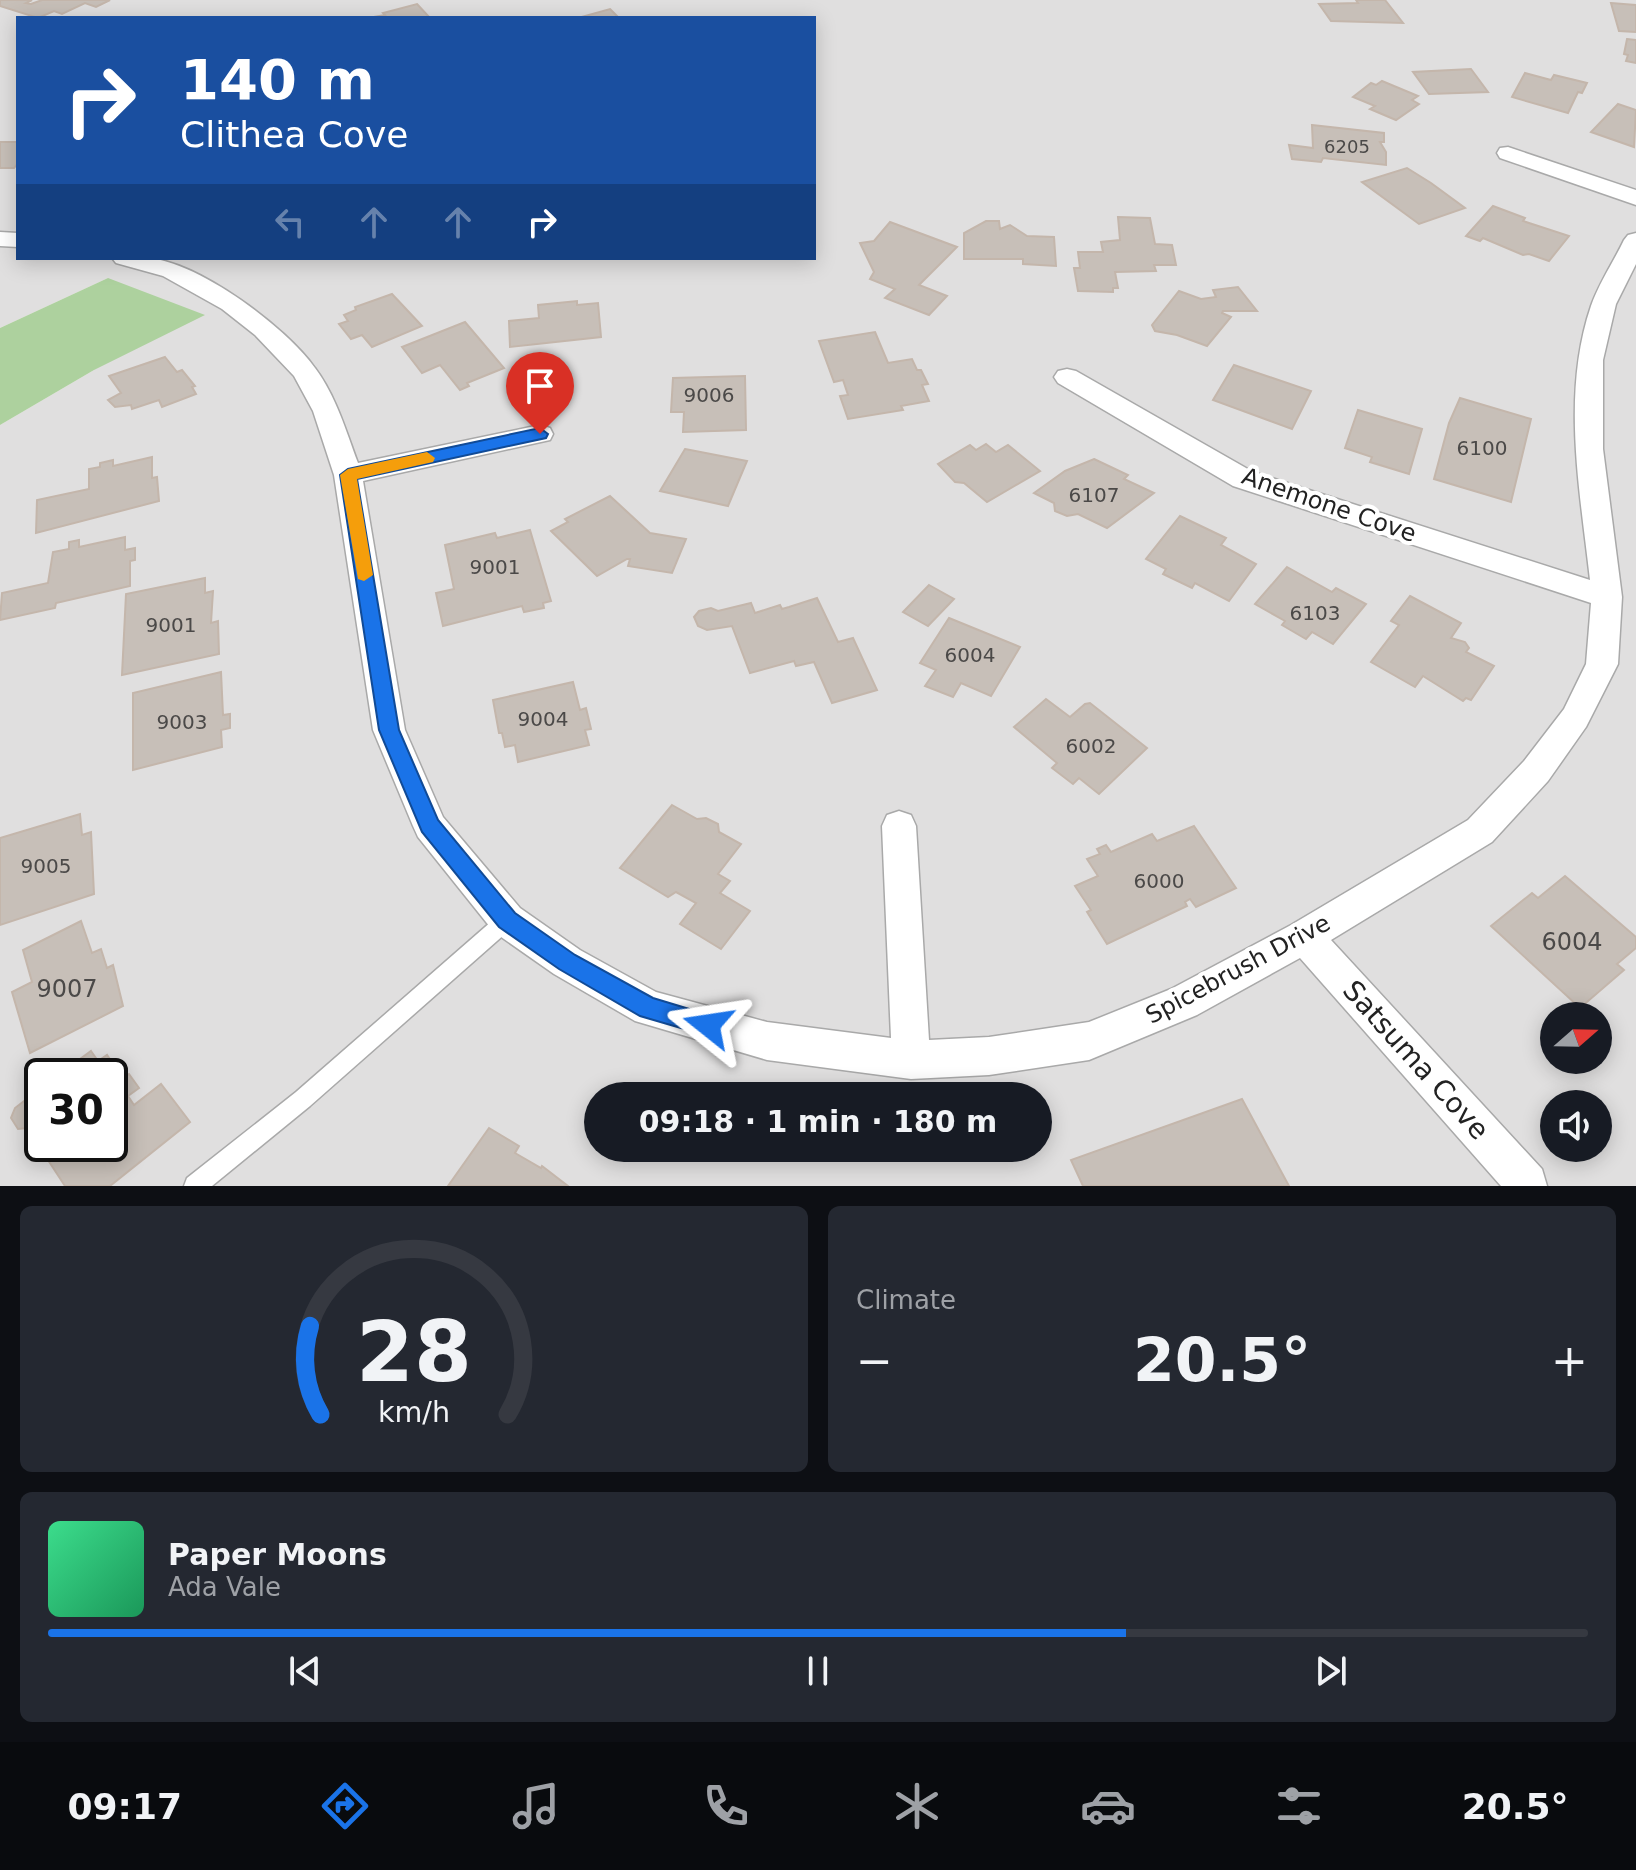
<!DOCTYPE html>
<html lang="en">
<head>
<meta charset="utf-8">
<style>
  body { margin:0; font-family:"DejaVu Sans",sans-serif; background:#242831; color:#f1f3f6; height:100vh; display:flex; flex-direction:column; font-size:30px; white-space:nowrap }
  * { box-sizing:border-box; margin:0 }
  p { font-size:26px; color:#9ea1a6 }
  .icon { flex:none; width:44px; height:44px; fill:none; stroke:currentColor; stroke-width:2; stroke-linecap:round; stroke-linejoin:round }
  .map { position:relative; height:1186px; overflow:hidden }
  .sheet { display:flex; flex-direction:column; gap:20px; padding:20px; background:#0d0f14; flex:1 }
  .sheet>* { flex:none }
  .banner { position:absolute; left:16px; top:16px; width:800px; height:244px; border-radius:0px; box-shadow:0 4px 20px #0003; background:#1a4fa0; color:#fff; overflow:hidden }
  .needle { width:52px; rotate:70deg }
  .buttons { position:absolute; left:1540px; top:1002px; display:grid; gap:16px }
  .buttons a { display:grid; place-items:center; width:72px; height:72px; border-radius:50%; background:#171b24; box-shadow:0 4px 20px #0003; font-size:40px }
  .speed { position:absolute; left:24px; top:1058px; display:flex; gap:16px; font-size:40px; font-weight:700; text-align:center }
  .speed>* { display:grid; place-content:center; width:104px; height:104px; border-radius:50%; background:#171b24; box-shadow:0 4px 20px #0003; line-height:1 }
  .speed .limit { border:4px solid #111; border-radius:12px; background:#fff; color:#111 }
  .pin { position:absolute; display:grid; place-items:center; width:68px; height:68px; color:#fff; margin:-82px -34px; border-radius:50% 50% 50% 0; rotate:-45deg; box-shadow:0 0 8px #0007 }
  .pin .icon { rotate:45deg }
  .me { position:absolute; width:88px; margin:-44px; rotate:285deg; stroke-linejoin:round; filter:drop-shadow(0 0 6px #0008) }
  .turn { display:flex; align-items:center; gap:28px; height:168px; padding:0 32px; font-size:36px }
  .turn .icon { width:104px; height:104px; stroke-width:2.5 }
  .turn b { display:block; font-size:56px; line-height:68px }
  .lanes { display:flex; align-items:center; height:76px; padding:0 32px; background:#0003; justify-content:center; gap:40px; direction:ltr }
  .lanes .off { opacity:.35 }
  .big { font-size:60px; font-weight:700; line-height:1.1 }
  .sheet .card { flex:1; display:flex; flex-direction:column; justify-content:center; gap:12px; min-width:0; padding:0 28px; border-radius:12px; background:#242831 }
  .sheet .dial { align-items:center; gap:0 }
  .dial svg { height:208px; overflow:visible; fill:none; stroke:#363941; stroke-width:7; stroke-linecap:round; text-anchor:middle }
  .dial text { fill:#f1f3f6; stroke:none }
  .song { display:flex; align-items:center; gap:24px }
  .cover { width:96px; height:96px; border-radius:12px; background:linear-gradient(135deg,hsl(150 70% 55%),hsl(150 70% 35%)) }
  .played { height:8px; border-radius:4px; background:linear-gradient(90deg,#1a73e8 70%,#363941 70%) }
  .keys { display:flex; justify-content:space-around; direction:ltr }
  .heat { display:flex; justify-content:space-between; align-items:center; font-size:44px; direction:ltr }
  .sheet .tiles { flex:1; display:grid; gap:20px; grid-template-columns:1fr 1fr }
  .card:last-child { grid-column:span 2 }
  .trip { position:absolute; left:584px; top:1082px; width:468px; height:80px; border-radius:40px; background:#171b24; box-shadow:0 4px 20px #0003; font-weight:700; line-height:80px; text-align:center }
  .dock { display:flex; height:128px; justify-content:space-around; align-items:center; background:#090b0e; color:#9ea1a6 }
  .dock .icon { width:56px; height:56px }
  .dock .current { color:#1a73e8 }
  .dock b { font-size:36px; color:#f1f3f6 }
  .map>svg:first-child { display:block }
</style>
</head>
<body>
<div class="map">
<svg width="1636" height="1186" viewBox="0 0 1636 1186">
  <rect width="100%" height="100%" fill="#f2efe9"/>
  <path fill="#e0dfdf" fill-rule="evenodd" d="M0 0H1636V1186H0V425L94 370 108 278 0 328ZM18 18H814V258H18ZM1554 1016H1598V1060H1554ZM42 1076H110V1144H42ZM598 1096H1038V1148H598ZM1554 1104H1598V1148H1554Z"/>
  <polygon fill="#add19e" points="108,278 205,315 94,370 0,425 0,328"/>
  <g fill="#c7bfb8" stroke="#c4b6ab" stroke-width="2">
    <polygon points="0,0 32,0 26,3 31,4 42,0 110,0 96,7 85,3 62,14 54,11 38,18 0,6"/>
    <polygon points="1356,0 1385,0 1403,23 1331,21 1319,4 1358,3"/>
    <polygon points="1611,3 1636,5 1636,32 1619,31"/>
    <polygon points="417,4 430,18 368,18 385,15 383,13"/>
    <polygon points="610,9 619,18 578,18"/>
    <polygon points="1627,39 1636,40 1636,63 1626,61 1628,55 1624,54"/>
    <polygon points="1471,69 1488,92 1429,94 1413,72"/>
    <polygon points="1525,73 1551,80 1554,75 1587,83 1582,93 1578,92 1568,113 1512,97"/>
    <polygon points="1382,81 1418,96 1412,100 1419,104 1396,120 1370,109 1375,106 1353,97 1371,83 1376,85"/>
    <polygon points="1618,104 1636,110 1634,147 1591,132"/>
    <polygon points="1312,125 1384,133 1384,142 1380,142 1386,152 1386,165 1323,158 1321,162 1292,159 1289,145 1313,148"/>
    <polygon points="0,142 18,142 18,163 14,168 0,168"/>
    <polygon points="1407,168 1431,183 1465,208 1419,224 1362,182"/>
    <polygon points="1493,206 1525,218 1523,221 1569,236 1549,261 1529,254 1523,255 1483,238 1480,241 1466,236"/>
    <polygon points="1118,217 1150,218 1155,244 1172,245 1176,265 1154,265 1156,271 1115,272 1118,288 1113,288 1113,292 1078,291 1074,268 1080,268 1078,252 1103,252 1101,242 1120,240"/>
    <polygon points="986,221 999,221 1000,229 1010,225 1027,236 1054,237 1056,266 1023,264 1023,259 964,259 964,233"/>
    <polygon points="890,222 957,247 919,285 947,296 929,315 885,298 895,289 870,279 874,272 860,243 874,241"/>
    <polygon points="1238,287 1257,311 1223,311 1222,313 1231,317 1207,346 1177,335 1155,331 1152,325 1179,291 1201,299 1216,297 1213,290"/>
    <polygon points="392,294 422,326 372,347 362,335 351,339 339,324 348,321 344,315 356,310 355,307"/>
    <polygon points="577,301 577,305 598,303 601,337 510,347 509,321 539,318 538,305"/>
    <polygon points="465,322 504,368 467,383 469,386 460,390 440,365 422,373 402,347"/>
    <polygon points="875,332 888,363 912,359 917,370 921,370 928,384 922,385 929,401 901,406 903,410 848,419 840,396 848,395 843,380 834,382 819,341"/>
    <polygon points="165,357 177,372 182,370 195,386 192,387 196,394 162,407 159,400 132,409 131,405 115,407 108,400 121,393 109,376"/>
    <polygon points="1234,365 1311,391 1292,429 1213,400"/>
    <polygon points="745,376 746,430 683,432 684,412 671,412 673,378"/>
    <polygon points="1460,398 1531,419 1511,502 1434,479 1449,423"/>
    <polygon points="1358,410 1422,429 1409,474 1370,462 1372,457 1345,448"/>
    <polygon points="986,444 996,452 1008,445 1040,471 987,502 964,483 955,482 938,464 970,445 976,450"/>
    <polygon points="685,449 747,461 728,506 660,491"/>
    <polygon points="152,457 152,478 157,477 159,501 36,533 37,500 89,489 89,469 100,467 100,463 113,460 113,466"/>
    <polygon points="1094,459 1128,475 1124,479 1154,493 1107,528 1078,514 1067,516 1055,511 1054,503 1034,493 1065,471"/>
    <polygon points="610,496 650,533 686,539 672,573 628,566 630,559 627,559 597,576 551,531 568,522 565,519"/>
    <polygon points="1180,516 1226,538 1221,545 1256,564 1229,601 1195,583 1192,588 1163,574 1166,569 1146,559"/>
    <polygon points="530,530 551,601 543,603 544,608 524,612 522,606 443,626 436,593 454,589 445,545 495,533 497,538"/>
    <polygon points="125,537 125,550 135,548 135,560 130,561 130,586 56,603 55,608 0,620 2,593 48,583 53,552 69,549 69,542 79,540 79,547"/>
    <polygon points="1287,567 1332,592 1336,588 1366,604 1333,644 1312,632 1306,639 1282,625 1285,621 1255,604"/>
    <polygon points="205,578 205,593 213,591 211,623 218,621 219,654 122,675 126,594"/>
    <polygon points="929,585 954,599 928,626 903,612"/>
    <polygon points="1410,596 1461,623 1451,638 1465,642 1469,648 1466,652 1494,666 1471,700 1466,698 1463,701 1423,676 1415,687 1371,662 1399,625 1391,621"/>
    <polygon points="817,598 838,642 853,638 877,690 832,703 814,662 796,666 794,661 750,673 732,626 707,630 698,626 694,617 699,611 711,608 718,611 751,603 755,613 780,605 782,609 789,607"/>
    <polygon points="949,618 1020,647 991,696 961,683 953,697 925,686 936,670 920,663"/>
    <polygon points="221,672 223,715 230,714 230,728 221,730 222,747 133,770 133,693"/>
    <polygon points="573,682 580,710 586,708 591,729 585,730 589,745 518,762 515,745 505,747 502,733 499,733 493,700"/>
    <polygon points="1046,699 1070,717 1085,704 1090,703 1147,748 1099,794 1079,778 1073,784 1052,768 1057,763 1014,727"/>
    <polygon points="672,805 697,819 706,818 718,824 719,832 741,844 718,874 730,881 720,893 750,911 721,949 680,924 696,903 676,892 668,897 620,868"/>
    <polygon points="80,814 82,835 91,832 94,894 0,925 0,838"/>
    <polygon points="1194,826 1236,888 1196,907 1190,899 1185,902 1187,906 1107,944 1087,912 1091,910 1075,886 1098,876 1087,859 1100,854 1097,849 1106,845 1111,852 1152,834 1157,841"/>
    <polygon points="1565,876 1636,937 1636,948 1617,964 1624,970 1580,1008 1491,926 1532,893 1538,898"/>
    <polygon points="81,921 92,953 101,949 107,968 113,965 123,1006 30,1053 12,992 32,982 23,950"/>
    <polygon points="91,1051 98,1061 107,1055 123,1078 129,1074 139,1088 128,1096 134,1105 161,1084 190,1122 110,1186 65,1186 27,1128 18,1129 11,1118 15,1108 42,1087 42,1144 110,1144 110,1076 57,1076"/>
    <polygon points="1242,1099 1289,1186 1083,1186 1071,1160"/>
    <polygon points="489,1128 519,1146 515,1153 541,1168 542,1166 568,1186 448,1186"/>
  </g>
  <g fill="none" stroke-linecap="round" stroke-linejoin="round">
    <defs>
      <polygon id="lane" points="507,911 514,914 517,920 514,926 310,1106 212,1186 184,1186 187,1178 296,1092 500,914"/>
      <g id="street">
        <polygon points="1508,147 1636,190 1636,205 1500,158 1497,153 1500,148"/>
        <polygon points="0,232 18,233 18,247 0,246"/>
        <path d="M1636 233V264L1616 304 1603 360V449L1622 597 1618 664 1586 727 1548 781 1492 842 1331 940 1542 1169 1547 1186H1501L1300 958 1197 1015 1089 1060 989 1075 911 1079 767 1060 635 1021 554 974 494 932 418 837 413 826 373 730 334 475 313 411 294 376 255 335 222 309 163 276 116 263 112 258C124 258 137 257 149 258 200 263 286 327 315 368 336 396 346 431 358 463L540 425 550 428 553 434 550 440 363 481 405 730 443 817 520 908 580 950 656 992 767 1022 891 1038 882 826 887 815 899 811 911 815 916 826 929 1040 989 1037 1089 1022 1171 989 1291 925 1468 820 1524 761 1564 709 1586 664 1591 603 1233 486 1058 383 1054 377 1058 371 1067 369 1076 371 1253 472 1590 580C1580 490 1561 394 1591 306 1599 283 1614 261 1624 240L1628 235Z"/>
      </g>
    </defs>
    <use href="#lane" stroke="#a9a9a9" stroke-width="3"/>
    <use href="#street" stroke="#a9a9a9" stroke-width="3"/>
    <use href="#lane" fill="#fff" fill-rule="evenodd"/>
    <use href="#street" fill="#fff" fill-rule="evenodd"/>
  </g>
  <polygon fill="#1a73e8" stroke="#114b97" stroke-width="2" points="540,428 548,434 546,438 357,479 399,730 438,820 515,913 575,955 653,998 716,1017 719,1025 716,1033 708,1036 640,1016 559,969 499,927 422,832 379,730 340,475 348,469"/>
  <polygon fill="#f59e0b" points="427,452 435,458 433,462 357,479 373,575 364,581 358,579 340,475 348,469"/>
  <g text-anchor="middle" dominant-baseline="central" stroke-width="8" stroke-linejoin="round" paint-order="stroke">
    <g font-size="18" fill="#4b4948">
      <text x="1347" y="146">6205</text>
    </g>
    <g font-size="20" fill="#4b4948">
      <text x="709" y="395">9006</text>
      <text x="1482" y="448">6100</text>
      <text x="1094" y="495">6107</text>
      <text x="495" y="567">9001</text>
      <text x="1315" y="613">6103</text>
      <text x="171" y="625">9001</text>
      <text x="970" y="655">6004</text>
      <text x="543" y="719">9004</text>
      <text x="182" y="722">9003</text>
      <text x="1091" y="746">6002</text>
      <text x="46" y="866">9005</text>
      <text x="1159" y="881">6000</text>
    </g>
    <g font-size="24" fill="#222" stroke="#fff">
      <text transform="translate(1329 505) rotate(19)">Anemone Cove</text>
      <text transform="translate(1238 969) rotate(-28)">Spicebrush Drive</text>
    </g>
    <g font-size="24" fill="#4b4948">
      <text x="1572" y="942">6004</text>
      <text x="67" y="989">9007</text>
    </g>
    <g font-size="28" fill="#222" stroke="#fff">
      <text transform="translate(1416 1060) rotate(48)">Satsuma Cove</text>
    </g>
  </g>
</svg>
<div class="buttons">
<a><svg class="needle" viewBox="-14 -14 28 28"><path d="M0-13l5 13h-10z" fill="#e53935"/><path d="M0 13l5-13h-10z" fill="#9ea1a6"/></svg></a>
<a><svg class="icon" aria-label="sound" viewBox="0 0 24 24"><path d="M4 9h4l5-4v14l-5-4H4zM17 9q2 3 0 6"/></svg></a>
</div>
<div class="speed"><div class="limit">30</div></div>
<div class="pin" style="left:540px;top:434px;background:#d93025"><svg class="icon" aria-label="arrive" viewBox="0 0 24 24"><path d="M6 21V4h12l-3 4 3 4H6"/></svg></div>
<svg class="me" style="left:708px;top:1025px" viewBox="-20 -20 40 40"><path d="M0-17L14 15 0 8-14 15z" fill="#1a73e8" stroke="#fff" stroke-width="4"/></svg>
<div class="trip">09:18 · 1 min · 180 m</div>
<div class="banner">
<div class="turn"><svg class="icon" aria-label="right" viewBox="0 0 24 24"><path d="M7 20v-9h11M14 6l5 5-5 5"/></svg><div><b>140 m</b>Clithea Cove</div></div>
<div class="lanes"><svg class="icon off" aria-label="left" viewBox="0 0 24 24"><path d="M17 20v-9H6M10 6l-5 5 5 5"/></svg><svg class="icon off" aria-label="ahead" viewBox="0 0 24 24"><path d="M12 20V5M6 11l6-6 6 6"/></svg><svg class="icon off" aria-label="ahead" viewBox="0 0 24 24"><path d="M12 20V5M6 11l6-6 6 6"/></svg><svg class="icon" aria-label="right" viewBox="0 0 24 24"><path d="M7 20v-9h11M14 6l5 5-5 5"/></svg></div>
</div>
</div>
<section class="sheet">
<div class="tiles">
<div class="card dial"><svg viewBox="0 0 100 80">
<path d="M14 69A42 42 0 1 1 86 69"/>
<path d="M14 69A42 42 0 0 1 10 35" stroke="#1a73e8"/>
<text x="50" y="56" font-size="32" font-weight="700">28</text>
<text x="50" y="72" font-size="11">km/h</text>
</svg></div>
<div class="card"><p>Climate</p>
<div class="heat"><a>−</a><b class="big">20.5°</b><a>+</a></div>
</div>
<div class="card">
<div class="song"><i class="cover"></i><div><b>Paper Moons</b><p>Ada Vale</p></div></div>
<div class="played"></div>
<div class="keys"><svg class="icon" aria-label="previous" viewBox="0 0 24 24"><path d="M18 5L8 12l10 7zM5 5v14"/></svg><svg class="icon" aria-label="pause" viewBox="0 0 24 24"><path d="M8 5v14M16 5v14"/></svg><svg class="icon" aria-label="next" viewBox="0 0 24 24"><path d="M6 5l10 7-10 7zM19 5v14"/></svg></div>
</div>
</div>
</section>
<nav class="dock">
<b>09:17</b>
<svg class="icon current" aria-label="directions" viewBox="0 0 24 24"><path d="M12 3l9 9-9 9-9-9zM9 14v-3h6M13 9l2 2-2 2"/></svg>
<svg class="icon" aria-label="music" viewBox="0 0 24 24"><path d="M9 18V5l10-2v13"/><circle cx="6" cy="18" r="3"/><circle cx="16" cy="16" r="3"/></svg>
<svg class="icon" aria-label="phone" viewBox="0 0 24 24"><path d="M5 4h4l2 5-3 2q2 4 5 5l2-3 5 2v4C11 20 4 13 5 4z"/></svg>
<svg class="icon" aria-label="climate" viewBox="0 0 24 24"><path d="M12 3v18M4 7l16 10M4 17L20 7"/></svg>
<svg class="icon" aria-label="car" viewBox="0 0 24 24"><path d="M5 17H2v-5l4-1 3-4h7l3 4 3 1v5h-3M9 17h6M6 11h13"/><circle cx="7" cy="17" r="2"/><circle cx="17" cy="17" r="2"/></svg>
<svg class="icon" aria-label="filters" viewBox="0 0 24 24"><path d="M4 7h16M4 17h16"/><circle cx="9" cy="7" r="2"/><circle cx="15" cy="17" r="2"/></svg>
<b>20.5°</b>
</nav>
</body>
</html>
